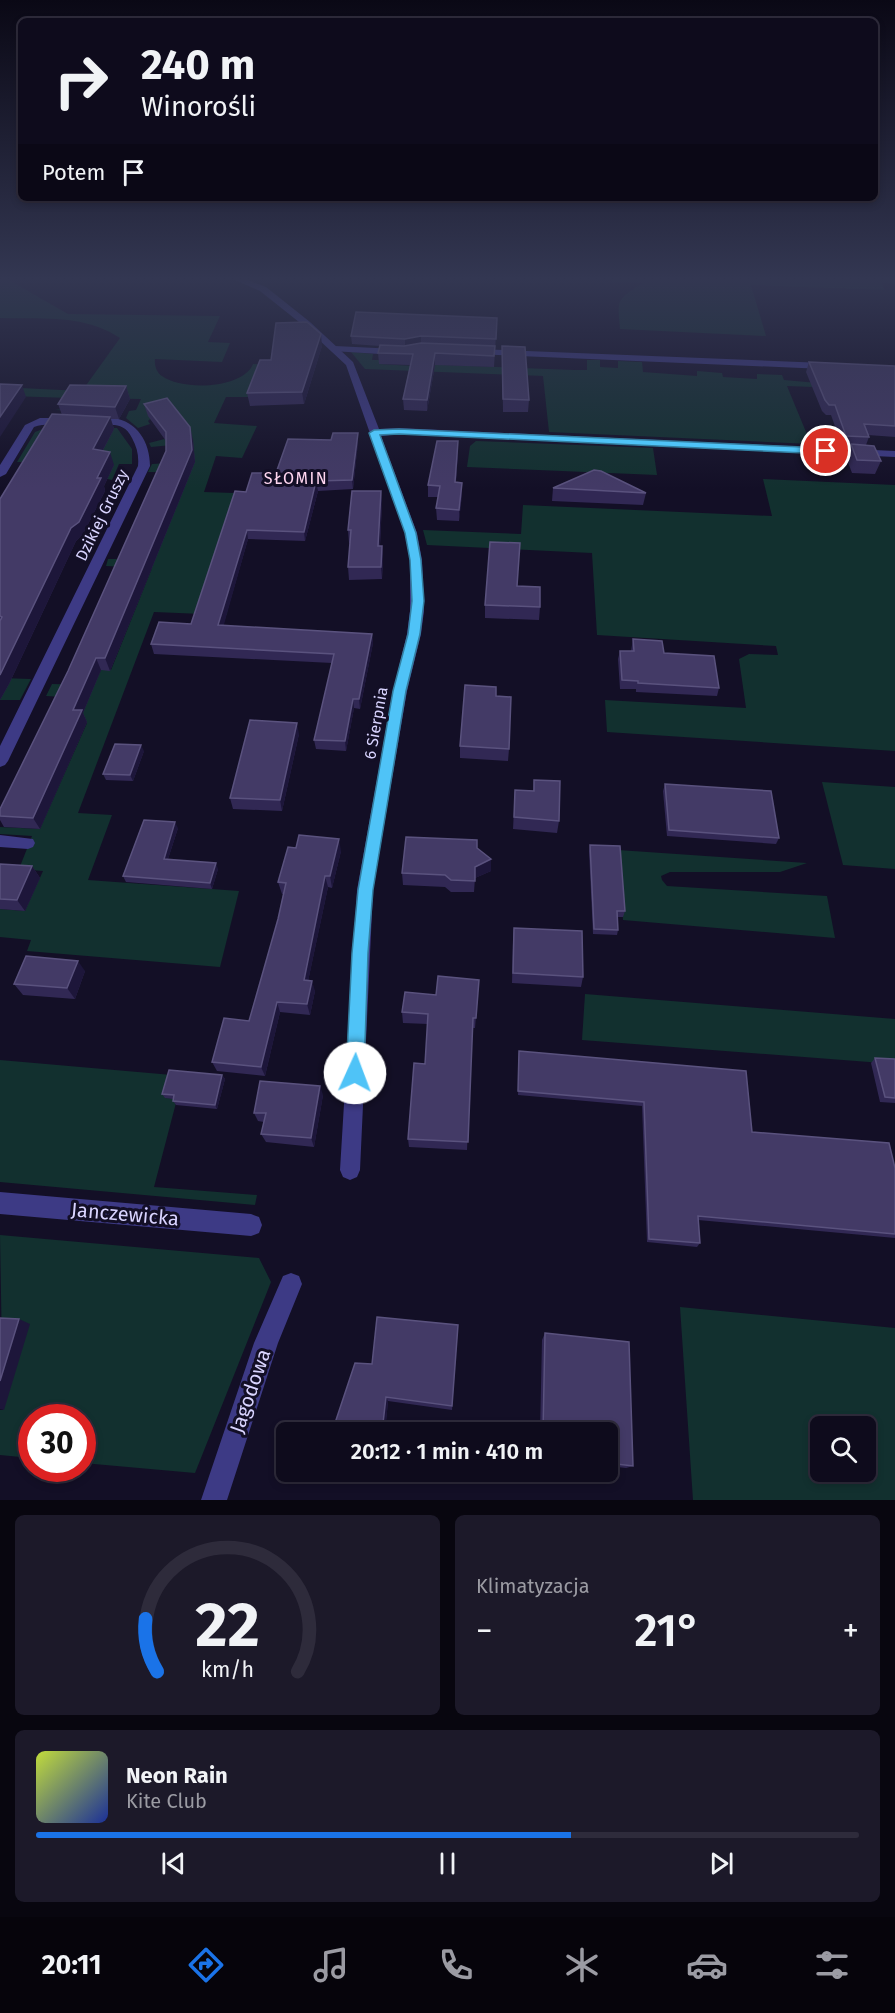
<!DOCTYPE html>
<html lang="pl">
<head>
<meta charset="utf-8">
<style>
  body { margin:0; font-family:"Fira Sans",sans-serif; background:#1c1929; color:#f1f3f6; height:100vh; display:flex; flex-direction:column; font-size:22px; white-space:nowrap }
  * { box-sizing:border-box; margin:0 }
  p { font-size:20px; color:#9b9ba3 }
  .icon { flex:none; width:33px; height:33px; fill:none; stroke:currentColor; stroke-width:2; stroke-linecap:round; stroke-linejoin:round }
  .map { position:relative; height:1500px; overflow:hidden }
  .sheet { display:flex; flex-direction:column; gap:15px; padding:15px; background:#08060f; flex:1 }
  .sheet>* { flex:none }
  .hud { position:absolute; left:18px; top:18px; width:860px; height:183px; border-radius:9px; box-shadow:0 3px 9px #0003,0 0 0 2px #2e2b3b; background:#0e0b1c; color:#f1f3f6; overflow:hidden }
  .tools { position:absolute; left:810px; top:1416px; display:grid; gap:12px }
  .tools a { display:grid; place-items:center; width:66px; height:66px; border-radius:9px; background:#0e0b1c; box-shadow:0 3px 9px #0003,0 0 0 2px #2e2b3b; font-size:30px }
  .speed { position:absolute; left:18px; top:1404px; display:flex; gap:12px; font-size:30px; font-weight:700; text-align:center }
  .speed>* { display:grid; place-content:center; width:78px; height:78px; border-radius:50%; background:#0e0b1c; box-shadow:0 3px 9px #0003,0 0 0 2px #2e2b3b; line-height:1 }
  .speed .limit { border:9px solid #d22; background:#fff; color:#111 }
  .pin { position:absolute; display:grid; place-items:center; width:51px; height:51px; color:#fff; margin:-26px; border:3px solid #fff; border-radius:50%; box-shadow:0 2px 6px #0007 }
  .me { position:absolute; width:66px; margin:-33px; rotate:2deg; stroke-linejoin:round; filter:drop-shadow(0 0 4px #0008) }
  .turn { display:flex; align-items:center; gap:21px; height:126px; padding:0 24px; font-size:27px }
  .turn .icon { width:78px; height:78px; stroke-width:2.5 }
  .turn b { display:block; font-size:42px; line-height:51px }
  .then { display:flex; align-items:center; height:57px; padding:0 24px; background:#0003; gap:12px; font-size:22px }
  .big { font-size:45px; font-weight:600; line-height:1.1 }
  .sheet .tile { flex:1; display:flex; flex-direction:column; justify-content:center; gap:9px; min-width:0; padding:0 21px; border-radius:9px; background:#1c1929 }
  .sheet .dial { align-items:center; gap:0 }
  .dial svg { height:156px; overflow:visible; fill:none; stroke:#2e2b3b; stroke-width:7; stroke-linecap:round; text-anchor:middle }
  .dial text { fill:#f1f3f6; stroke:none }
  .song { display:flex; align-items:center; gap:18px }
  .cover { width:72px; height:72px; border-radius:9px; background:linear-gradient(135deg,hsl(70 70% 55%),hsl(230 70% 35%)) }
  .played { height:6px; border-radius:3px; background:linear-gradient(90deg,#1a73e8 65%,#2e2b3b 65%) }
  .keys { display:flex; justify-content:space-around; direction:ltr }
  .heat { display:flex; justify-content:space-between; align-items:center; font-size:33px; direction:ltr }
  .sheet .tiles { flex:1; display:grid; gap:15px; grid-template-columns:1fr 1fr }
  .tile:last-child { grid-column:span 2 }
  .trip { position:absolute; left:276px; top:1422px; width:342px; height:60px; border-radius:9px; background:#0e0b1c; box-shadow:0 3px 9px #0003,0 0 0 2px #2e2b3b; font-weight:600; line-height:60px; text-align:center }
  .tabs { display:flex; height:96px; justify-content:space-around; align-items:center; background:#06040b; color:#9b9ba3 }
  .tabs .icon { width:42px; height:42px }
  .tabs .current { color:#1a73e8 }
  .tabs b { font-size:27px; color:#f1f3f6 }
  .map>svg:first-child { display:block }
</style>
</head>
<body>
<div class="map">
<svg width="895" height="1500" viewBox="0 0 895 1500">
  <rect width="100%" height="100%" fill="#130f26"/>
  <g fill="#12302f" fill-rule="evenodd">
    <path d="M612 279H895V284L882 283 885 290 751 285 766 336 620 329C617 297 617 301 642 283L612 282Z"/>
    <path d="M0 280H9L68 314 220 316 208 342 230 343 222 362 155 359C154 365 157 373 162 376 182 391 243 389 253 364L267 365 253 397H226L214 423 257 426 242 458 216 456 204 492 261 494 237 501 227 615 154 612 78 813 112 815 88 880 239 891 220 967 27 951 31 940 0 937V909L25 911 43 871 19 869 32 836 0 834V827L40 829 87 723 64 697 46 696 52 684 94 685 101 670H111L152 568 106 566 108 559H127L165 472H148L152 464 168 463 193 443 151 447 149 443 180 435 150 419 148 421 150 424 138 428 126 418 129 411 136 410 141 399 84 398 86 411 55 410 63 409 70 398 10 396 0 387 82 391 120 338C85 314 41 319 0 318Z"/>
    <polygon points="351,352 373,354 372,360 379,360 379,364 413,366 414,364 575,370 587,370 587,360 600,360 600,367 618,368 618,361 642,362 643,372 697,376 697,371 722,373 723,377 757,379 757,374 782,375 784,380 895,390 787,386 811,444 549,432 543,376 365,369"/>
    <polygon points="48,427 117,428 132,449 132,464 119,464 112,480 31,462 17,462 35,432"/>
    <polygon points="476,441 653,448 657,475 467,467 470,446"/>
    <polygon points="763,479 895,485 895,751 607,732 605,700 746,708 739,659 749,654 778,655 776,646 597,635 592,553 427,545 423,530 521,534 523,505 772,516"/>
    <polygon points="0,678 31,679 20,700 0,700"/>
    <polygon points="822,782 895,787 895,869 843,865"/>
    <polygon points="618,850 807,863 780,872 670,872 661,876 662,880 667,886 827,896 835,938 623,920"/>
    <polygon points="585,994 895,1019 895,1064 582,1040"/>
    <polygon points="0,1060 172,1075 166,1098 177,1099 154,1187 257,1195 255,1205 0,1182"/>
    <polygon points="0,1235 259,1258 271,1282 195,1473 83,1463 82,1418 32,1418 31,1458 0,1455 0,1410 3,1410"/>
    <path d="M680 1307 895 1328V1500H693ZM820 1426H866V1472H820Z"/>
  </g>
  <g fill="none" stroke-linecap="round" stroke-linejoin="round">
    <g fill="#3d3a85" fill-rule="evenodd">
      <polygon points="335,346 396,349 400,352 396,355 332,351 331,349"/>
      <polygon points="478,349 824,363 828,366 824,369 475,354 474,352"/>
      <polygon points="0,835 33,839 35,843 33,847 28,849 0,847"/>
    </g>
    <g fill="#3d3a85" fill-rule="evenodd">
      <polygon points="233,279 245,279 266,287 310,322 353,362 379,429 399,428 895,451 895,457 399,434 381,436 417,533 422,560 424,611 421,634 407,691 373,890 360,1170 357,1177 350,1180 343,1177 340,1170 357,890 393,691 407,634 410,611 410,560 405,533 346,365 304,326 260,291"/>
      <path d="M40 418H67L72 421C62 428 46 422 34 427L6 474 0 477V465L25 425Z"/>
      <path d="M113 418C137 421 150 442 150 466L8 761 5 765 0 767V746L138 466C139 456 137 447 132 438 120 414 100 433 86 422L91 419Z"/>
      <polygon points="0,1192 251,1214 259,1217 262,1225 259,1233 251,1236 0,1214"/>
      <polygon points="291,1273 299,1276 302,1284 278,1343 227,1500 201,1500 254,1343 283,1276"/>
    </g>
  </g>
  <g fill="#312854">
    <polygon points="497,318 494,367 435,365 427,411 404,410 403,399 410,365 379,364 378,353 380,346 352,344 351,336"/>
    <polygon points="322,346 304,404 250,406 247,393 271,360"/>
    <polygon points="502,346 529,400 528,412 503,412"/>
    <polygon points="809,362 895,366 895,437 868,435 869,437 866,445 881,461 875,474 852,473 846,457 850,447 842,446 831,415 826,415 822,411 806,372"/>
    <polygon points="126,386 130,399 119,419 111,419 114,429 103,450 114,465 104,486 105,491 83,534 76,541 9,684 0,700 0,499 62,415 58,404"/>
    <polygon points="144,404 193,440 195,462 110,671 101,670 83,713 87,722 40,829 4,827 0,820 0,809 68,671 166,451 166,441 148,416"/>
    <polygon points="358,442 353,489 318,491 305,541 248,539 223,626 372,634 373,643 360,709 354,708 346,751 316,749 314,740 332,663 154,654 151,644 191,624 246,492 276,473"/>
    <polygon points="458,453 456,482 462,483 462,494 459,521 437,520 436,508 438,497 428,497 428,485"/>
    <polygon points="553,488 646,493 643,505 552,501"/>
    <polygon points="381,491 382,503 380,546 382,546 383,559 382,579 349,580 348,567 350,543 349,543 348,530"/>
    <polygon points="517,586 540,607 539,620 485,618 485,605"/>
    <polygon points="633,639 664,653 719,688 717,696 636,692 636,689 620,689 618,659 620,651 631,651"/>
    <polygon points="496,696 509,749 508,761 460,758 460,746"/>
    <polygon points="299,734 282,811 233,809 230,798"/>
    <polygon points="144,751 133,781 106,780 103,774"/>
    <polygon points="534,780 559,821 557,833 513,829 515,790 533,791"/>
    <polygon points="665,784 779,838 776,844 667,836 663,791"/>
    <polygon points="178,828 168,859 218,869 212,889 126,882 123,876"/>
    <polygon points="590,845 625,911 623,917 617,917 618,930 617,935 593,934 589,851"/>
    <polygon points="477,848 491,871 475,878 474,892 451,892 445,887 403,885 402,873"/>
    <polygon points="341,851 332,888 328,887 308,981 315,991 310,1015 280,1012 265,1076 217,1071 212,1062 249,1021 278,919 283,894 282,894 278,882"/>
    <polygon points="0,864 32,866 40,878 25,911 0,909"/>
    <polygon points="514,928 583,977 581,987 512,983 513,939"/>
    <polygon points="85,971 75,999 23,995 14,984"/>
    <polygon points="479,980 475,1028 472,1028 467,1150 409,1147 408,1139 425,1064 428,1024 403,1023 402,1012 436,995"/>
    <polygon points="519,1051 752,1132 895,1168 895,1238 698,1220 700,1243 697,1247 647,1242 642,1106 518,1095"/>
    <polygon points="875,1058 895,1059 895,1103 880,1102 871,1063"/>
    <polygon points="222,1075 225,1079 217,1109 176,1105 173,1101 173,1099 165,1098 162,1094"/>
    <polygon points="323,1095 314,1147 266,1142 261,1134 264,1122 258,1121 254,1113"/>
    <polygon points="458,1325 452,1410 388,1401 385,1432 332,1432 372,1364"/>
    <polygon points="545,1333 633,1466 626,1468 608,1466 608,1432 540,1432 542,1340"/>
  </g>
  <g fill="#1d163a">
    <polygon points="321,334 322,346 304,404 302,392"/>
    <polygon points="421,336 421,344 405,347 405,339"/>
    <polygon points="435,353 435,365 427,411 427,400"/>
    <polygon points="22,385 26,397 0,437 0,417"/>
    <polygon points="126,386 130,399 119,419 115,407"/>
    <polygon points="110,417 114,429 97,461 93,449"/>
    <polygon points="190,427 193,440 195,462 110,671 105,658"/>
    <polygon points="358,433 358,442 353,489 352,480"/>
    <polygon points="458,441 458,453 455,494 455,482"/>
    <polygon points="110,452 114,465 104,486 105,491 83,534 76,541 9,684 0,700 0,675 71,528"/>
    <polygon points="316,481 318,491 305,541 304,532"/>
    <polygon points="462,483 462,494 459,521 459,510"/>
    <polygon points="381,491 382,503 379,559 378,546"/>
    <polygon points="247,530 248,539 221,635 218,625"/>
    <polygon points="382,546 383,559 382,579 381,567"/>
    <polygon points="372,634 373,643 360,709 359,699"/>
    <polygon points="96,658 101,670 83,713 87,722 40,829 33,818 73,710"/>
    <polygon points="353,699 354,708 346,751 345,741"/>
    <polygon points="297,723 299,734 282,811 280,800"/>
    <polygon points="141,745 144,751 133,781 130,775"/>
    <polygon points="175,822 178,828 166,865 164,859"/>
    <polygon points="339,839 341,851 332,888 330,876"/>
    <polygon points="491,859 491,871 475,878 475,867"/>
    <polygon points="216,863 218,869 212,889 210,883"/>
    <polygon points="32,866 40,878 25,911 17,900"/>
    <polygon points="325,876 328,887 306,991 304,980"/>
    <polygon points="78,961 85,971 75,999 67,988"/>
    <polygon points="312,981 315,991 310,1015 307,1004"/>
    <polygon points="277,1002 280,1012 265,1076 261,1067"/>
    <polygon points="222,1075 225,1079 217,1109 215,1105"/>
    <polygon points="320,1086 323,1095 314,1147 311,1138"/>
    <polygon points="19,1319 30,1324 4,1410 0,1409 0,1381"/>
    <polygon points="386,1397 388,1401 385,1432 382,1432"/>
  </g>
  <g fill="#433a66" stroke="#5a527e" stroke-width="1.5">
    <polygon points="356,312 497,318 496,339 421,336 405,339 351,336"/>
    <polygon points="307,322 321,334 302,392 247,393 260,360 271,360 276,323"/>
    <polygon points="421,343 495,346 494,356 435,353 427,400 403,399 413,354 378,353 380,345 404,346"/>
    <polygon points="502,346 525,347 529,400 503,399"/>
    <polygon points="809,362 895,366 895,426 864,424 869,437 846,436 835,405 829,405 825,400"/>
    <polygon points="0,384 22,385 0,417"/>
    <polygon points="70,385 126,386 115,407 58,404"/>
    <polygon points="167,398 190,427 192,450 105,658 96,658 73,710 82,710 33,818 0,816 0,809 68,671 166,451 166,432 144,404"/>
    <polygon points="52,414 110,417 93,449 110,452 97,478 101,478 79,522 71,528 0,675 0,621 2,617 0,616 0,499"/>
    <polygon points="333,433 358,433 352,480 316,481 304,532 247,530 218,625 372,634 359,699 353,699 345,741 314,740 334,654 151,644 159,622 191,624 235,491 246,492 252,473 276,473 288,439 331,440"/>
    <polygon points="437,441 458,441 455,482 462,483 459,510 436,508 440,486 428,485"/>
    <polygon points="851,444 874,446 881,461 857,460"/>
    <polygon points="594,470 601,471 646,493 553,488"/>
    <polygon points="352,491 381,491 378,546 382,546 381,567 348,567 351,530 348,530"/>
    <polygon points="490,542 520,543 517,586 540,587 540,607 485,605"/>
    <polygon points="633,639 662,641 664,653 714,656 719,688 638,683 638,681 622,680 620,651 634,651"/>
    <polygon points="465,685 496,687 496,696 511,697 509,749 460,746"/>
    <polygon points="250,720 297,723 280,800 230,798"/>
    <polygon points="115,744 141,745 130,775 103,774"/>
    <polygon points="534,780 560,781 559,821 514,817 515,790 534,791"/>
    <polygon points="665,784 771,791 779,838 669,830"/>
    <polygon points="144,820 175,822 164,859 216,863 210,883 123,876"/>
    <polygon points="299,835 339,839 330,876 325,876 304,980 312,981 307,1004 277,1002 261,1067 212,1062 224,1018 249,1021 278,919 286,883 278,882 288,847 296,848"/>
    <polygon points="406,837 477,840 477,848 491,859 475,867 475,881 451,880 445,875 402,873"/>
    <polygon points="590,845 620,846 625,911 617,911 618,930 594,929"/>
    <polygon points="0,864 32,866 17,900 0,899"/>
    <polygon points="514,928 582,931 583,977 513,973"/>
    <polygon points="26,956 78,961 67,988 14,984"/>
    <polygon points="438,976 479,980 476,1018 473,1018 468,1142 408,1139 414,1063 425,1064 428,1014 402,1012 405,992 436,995"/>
    <polygon points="519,1051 746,1071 752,1132 889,1143 895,1168 895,1234 698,1216 700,1243 649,1239 644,1102 518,1091"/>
    <polygon points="875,1058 895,1059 895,1098 885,1097"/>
    <polygon points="169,1070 222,1075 215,1105 173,1101 174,1095 162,1094"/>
    <polygon points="260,1081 320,1086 311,1138 261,1134 266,1113 254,1113"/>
    <polygon points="377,1317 458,1325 452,1406 386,1397 382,1432 332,1432 355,1363 372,1364"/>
    <polygon points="0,1318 19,1319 0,1381"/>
    <polygon points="545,1333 629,1342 633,1466 608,1463 608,1432 543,1432"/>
  </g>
  <linearGradient id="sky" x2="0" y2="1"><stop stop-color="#0a0815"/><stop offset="0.57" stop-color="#333752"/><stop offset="1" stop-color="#333752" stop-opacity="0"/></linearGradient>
  <rect width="895" height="489" fill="url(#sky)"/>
  <polygon fill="#4fc3f7" stroke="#337fa1" stroke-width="1.5" points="399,429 826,448 831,451 826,454 399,434 380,435 416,533 421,560 424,601 420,634 406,691 373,890 368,953 364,1073 362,1079 355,1081 349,1079 346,1073 352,953 358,890 393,691 408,634 412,601 410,560 405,533 369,433 374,430"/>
  <g text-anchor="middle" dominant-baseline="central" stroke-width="6" stroke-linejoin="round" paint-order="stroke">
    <g font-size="16" letter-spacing="1.5" fill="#ffd6f0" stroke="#130f26">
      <text x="296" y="478">SŁOMIN</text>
    </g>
    <g font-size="16" fill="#d9d4ff" stroke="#130f26">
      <text transform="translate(102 515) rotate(-64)">Dzikiej Gruszy</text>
      <text transform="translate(376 723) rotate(-80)">6 Sierpnia</text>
    </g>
    <g font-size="20" fill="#d9d4ff" stroke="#130f26">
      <text transform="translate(125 1214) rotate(5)">Janczewicka</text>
      <text transform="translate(250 1391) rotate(-71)">Jagodowa</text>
    </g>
  </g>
</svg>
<div class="tools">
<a><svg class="icon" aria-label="search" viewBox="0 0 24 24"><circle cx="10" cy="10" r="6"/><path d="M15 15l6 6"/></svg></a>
</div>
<div class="speed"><div class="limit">30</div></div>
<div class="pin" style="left:826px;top:451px;background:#d93025"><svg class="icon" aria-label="arrive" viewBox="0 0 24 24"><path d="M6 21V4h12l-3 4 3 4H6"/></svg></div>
<svg class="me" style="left:355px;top:1073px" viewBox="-20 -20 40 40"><circle r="19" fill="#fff"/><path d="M0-13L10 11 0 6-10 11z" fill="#4fc3f7"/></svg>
<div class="trip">20:12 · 1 min · 410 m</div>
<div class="hud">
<div class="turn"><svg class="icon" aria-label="right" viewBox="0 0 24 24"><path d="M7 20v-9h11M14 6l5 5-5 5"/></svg><div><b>240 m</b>Winorośli</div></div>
<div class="then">Potem<svg class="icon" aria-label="arrive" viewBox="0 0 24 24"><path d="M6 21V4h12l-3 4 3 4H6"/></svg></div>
</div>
</div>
<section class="sheet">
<div class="tiles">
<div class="tile dial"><svg viewBox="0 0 100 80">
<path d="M14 69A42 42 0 1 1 86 69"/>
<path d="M14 69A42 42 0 0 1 8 42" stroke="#1a73e8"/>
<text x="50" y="56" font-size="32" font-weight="700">22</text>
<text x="50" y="72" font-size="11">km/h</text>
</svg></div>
<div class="tile"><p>Klimatyzacja</p>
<div class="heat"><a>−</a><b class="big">21°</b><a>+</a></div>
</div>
<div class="tile">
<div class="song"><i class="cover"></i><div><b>Neon Rain</b><p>Kite Club</p></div></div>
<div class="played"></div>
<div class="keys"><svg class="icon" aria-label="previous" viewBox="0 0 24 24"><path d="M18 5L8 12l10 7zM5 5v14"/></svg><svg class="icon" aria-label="pause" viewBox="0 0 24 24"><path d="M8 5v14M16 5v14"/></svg><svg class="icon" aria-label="next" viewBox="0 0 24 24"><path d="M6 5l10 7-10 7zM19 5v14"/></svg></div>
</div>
</div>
</section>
<nav class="tabs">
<b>20:11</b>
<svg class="icon current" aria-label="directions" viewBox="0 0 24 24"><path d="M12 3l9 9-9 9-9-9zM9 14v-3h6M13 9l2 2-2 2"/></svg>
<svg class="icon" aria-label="music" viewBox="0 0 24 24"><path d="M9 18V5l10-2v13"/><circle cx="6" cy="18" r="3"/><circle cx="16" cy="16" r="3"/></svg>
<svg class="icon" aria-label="phone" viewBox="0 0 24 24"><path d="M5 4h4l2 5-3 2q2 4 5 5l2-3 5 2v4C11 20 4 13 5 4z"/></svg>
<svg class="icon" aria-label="climate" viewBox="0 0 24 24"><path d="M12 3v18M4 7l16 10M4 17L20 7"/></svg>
<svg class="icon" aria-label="car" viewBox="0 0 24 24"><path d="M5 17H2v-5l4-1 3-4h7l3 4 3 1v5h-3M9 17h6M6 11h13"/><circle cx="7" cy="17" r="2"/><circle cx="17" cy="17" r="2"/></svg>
<svg class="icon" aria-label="filters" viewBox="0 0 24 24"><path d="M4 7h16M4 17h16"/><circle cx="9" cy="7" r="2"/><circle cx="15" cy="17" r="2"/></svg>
</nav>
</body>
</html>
